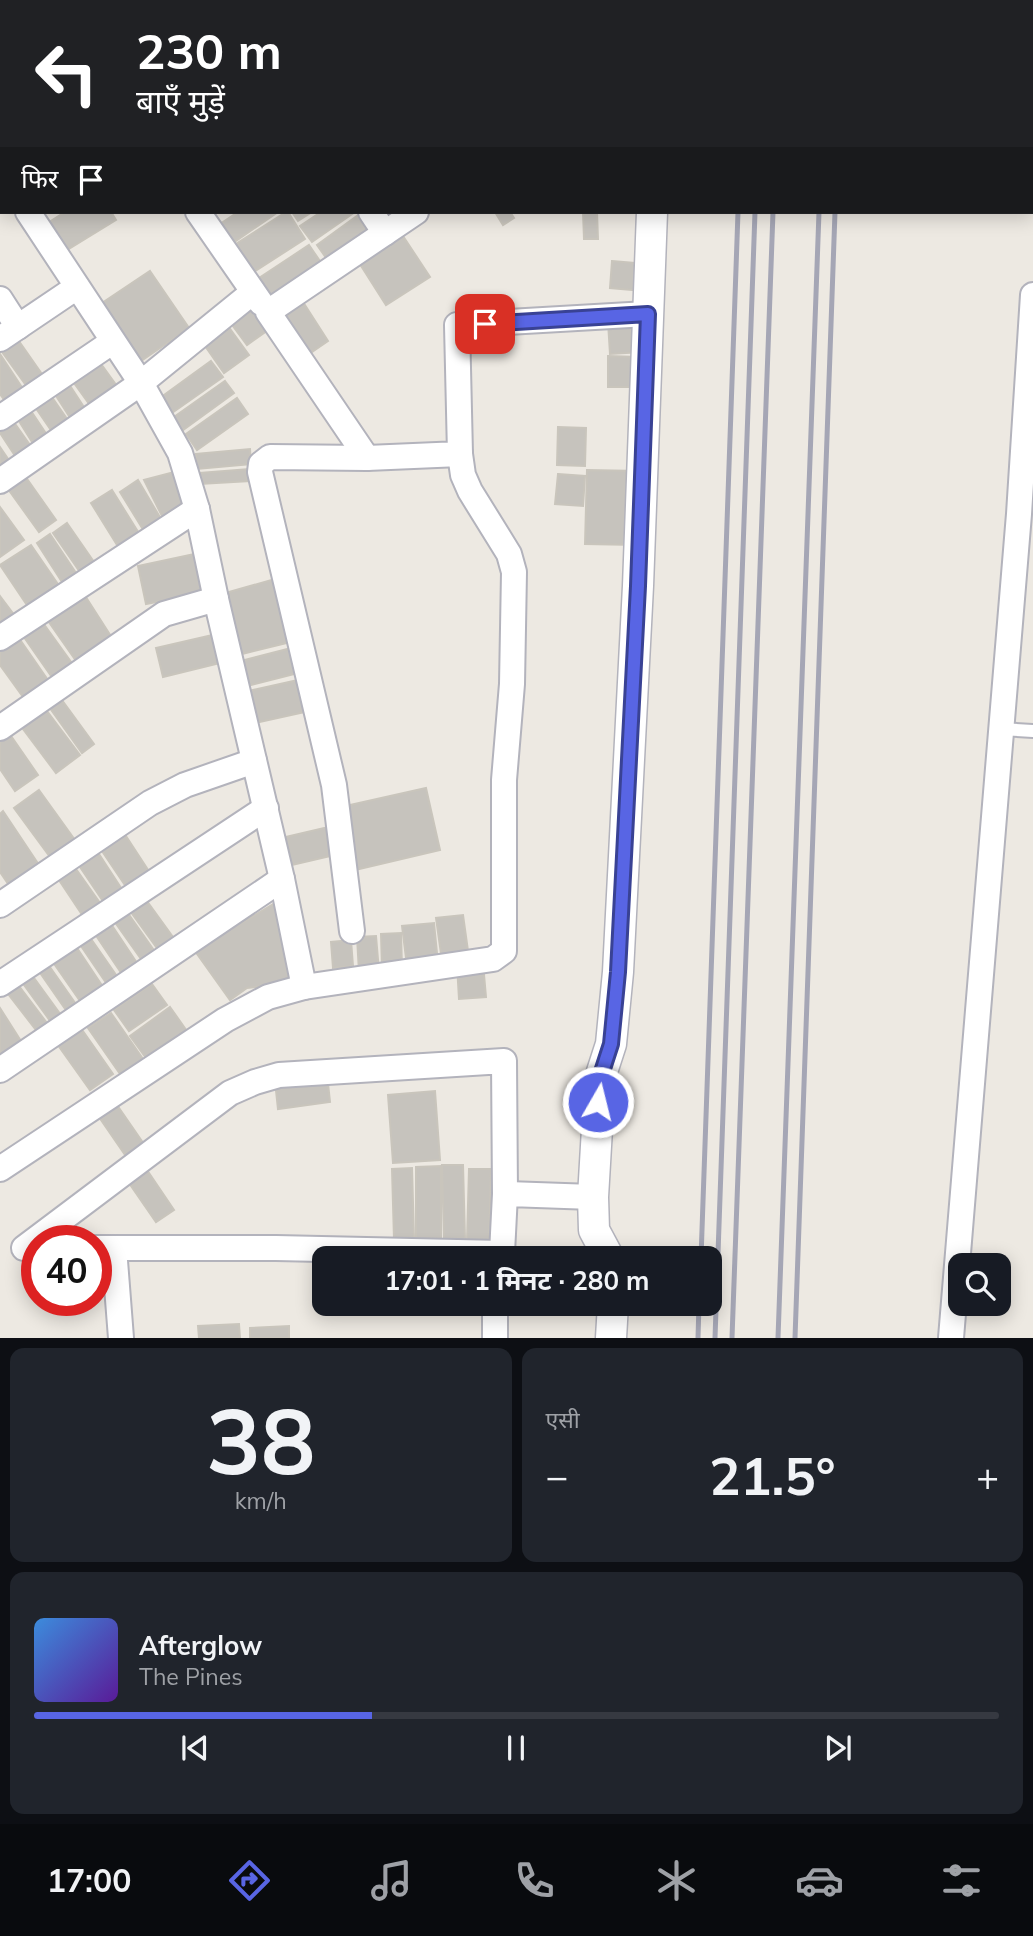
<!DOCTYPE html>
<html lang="hi">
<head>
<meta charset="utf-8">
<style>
  body { margin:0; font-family:Mulish,"Noto Sans Devanagari",sans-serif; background:#20242c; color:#f1f3f6; height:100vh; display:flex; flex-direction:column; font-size:26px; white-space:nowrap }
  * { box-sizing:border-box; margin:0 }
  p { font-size:23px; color:#9ea1a6 }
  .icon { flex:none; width:38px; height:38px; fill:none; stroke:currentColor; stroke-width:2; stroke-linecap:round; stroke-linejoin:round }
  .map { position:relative; height:1338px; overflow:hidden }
  .sheet { display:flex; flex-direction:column; gap:10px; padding:10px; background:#0d0f14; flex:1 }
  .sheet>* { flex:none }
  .top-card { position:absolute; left:0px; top:0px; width:1034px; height:214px; box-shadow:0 4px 18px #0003; background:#202124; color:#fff; overflow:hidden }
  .tools { position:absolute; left:948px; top:1253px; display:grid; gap:14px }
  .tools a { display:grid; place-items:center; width:63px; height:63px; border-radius:14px; background:#171b24; box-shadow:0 4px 18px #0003; font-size:35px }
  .speed { position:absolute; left:21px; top:1225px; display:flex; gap:14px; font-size:35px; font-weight:700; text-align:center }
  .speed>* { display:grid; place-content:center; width:91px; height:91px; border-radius:50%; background:#171b24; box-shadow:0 4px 18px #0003; line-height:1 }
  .speed .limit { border:10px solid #d22; background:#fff; color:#111 }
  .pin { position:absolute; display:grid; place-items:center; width:60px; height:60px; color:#fff; margin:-30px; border-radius:14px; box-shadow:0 4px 10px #0006 }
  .me { position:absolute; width:77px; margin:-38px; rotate:8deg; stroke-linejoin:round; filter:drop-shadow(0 0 5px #0008) }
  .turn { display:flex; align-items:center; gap:24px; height:147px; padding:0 21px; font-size:32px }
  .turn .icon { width:91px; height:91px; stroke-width:2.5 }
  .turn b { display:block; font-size:49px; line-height:60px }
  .then { display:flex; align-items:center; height:66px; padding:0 21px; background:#0003; gap:14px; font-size:26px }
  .big { font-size:52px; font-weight:700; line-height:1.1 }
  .sheet .tile { flex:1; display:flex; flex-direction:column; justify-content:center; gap:10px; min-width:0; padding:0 24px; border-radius:14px; background:#20242c }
  .sheet .dial { align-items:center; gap:0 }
  .dial b { font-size:91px; line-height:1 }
  .song { display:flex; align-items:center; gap:21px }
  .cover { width:84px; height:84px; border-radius:10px; background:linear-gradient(135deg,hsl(210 70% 55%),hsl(270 70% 35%)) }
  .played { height:7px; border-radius:4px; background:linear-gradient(90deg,#5865e4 35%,#363941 35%) }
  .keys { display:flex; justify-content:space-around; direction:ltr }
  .heat { display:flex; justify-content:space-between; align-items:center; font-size:38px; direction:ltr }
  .sheet .tiles { flex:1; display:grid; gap:10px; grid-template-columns:1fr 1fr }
  .tile:last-child { grid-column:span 2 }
  .trip { position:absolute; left:312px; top:1246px; width:410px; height:70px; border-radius:14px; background:#171b24; box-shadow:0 4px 18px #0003; font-weight:700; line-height:70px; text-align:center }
  .dock { display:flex; height:112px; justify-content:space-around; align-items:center; background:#090b0e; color:#9ea1a6 }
  .dock .icon { width:49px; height:49px }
  .dock .on { color:#5865e4 }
  .dock b { font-size:32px; color:#f1f3f6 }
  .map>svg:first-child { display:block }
</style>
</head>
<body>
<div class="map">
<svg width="1033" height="1338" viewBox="0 0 1033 1338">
  <rect width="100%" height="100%" fill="#ede9e2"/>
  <g fill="#c6c3bd" stroke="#c9c5bc" stroke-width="2">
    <polygon points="169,0 220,0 221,2 166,2"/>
    <polygon points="65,212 111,212 116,220 64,252 46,224"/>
    <polygon points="238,212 278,212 230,245 217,226"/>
    <polygon points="286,212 288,212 305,239 249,275 231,247"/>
    <polygon points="292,212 312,212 298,221"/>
    <polygon points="321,212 355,212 312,242 300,226"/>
    <polygon points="495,212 510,212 514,218 503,225"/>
    <polygon points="583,212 597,212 598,239 584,239"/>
    <polygon points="357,216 370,233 329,262 317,245"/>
    <polygon points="401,233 430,277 386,305 358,261"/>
    <polygon points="309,245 324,267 271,301 256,280"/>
    <polygon points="612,261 646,264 643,291 610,288"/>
    <polygon points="150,271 189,328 138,363 99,305"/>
    <polygon points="251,301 271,328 247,345 227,318"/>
    <polygon points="303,302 328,341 306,356 280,317"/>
    <polygon points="640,320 642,352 610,354 608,322"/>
    <polygon points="228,326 249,355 224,373 203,343"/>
    <polygon points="14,334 44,377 28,388 0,349"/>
    <polygon points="0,354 25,392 7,404 0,394"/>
    <polygon points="608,356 638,357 638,387 608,387"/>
    <polygon points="96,357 122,393 95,412 69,376"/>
    <polygon points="211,361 223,377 172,413 160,398"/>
    <polygon points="65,378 91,418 76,427 51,388"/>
    <polygon points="225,381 234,393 183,430 174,417"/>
    <polygon points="47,390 74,429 57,439 31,401"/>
    <polygon points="237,398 248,414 197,450 186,434"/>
    <polygon points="27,405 53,444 39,453 14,413"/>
    <polygon points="11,418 37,455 21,465 0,433 0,426"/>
    <polygon points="558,427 586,428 585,466 557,465"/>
    <polygon points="0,447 15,469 0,468"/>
    <polygon points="250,449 251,464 197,469 196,454"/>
    <polygon points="249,469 250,481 200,484 200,473"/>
    <polygon points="182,470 190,504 163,518 144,480"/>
    <polygon points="587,470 639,471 637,545 585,544"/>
    <polygon points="558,474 585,476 583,506 555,504"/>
    <polygon points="25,476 56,520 39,532 8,489"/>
    <polygon points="138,480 161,519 144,531 120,492"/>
    <polygon points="112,490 140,535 119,548 91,503"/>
    <polygon points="0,507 24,540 0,557"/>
    <polygon points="67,523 94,562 80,572 53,533"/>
    <polygon points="50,534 78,576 64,585 37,543"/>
    <polygon points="31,545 62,590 31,611 0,565"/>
    <polygon points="204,552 212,591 146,604 138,566"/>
    <polygon points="282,577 299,640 238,655 222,594"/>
    <polygon points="82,591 114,641 79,665 44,615"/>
    <polygon points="0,596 15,616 0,627"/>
    <polygon points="38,616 74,666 54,680 19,630"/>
    <polygon points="14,631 50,683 26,701 0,665 0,641"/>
    <polygon points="217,634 224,662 163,677 156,648"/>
    <polygon points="299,646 306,671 243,687 237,662"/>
    <polygon points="307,678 314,710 251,724 244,692"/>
    <polygon points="59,696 94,744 82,753 47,704"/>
    <polygon points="44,707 80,755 56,773 20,725"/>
    <polygon points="9,733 38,775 15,791 0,769 0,739"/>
    <polygon points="426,788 440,850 355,870 341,807"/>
    <polygon points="39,790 80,847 56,865 14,808"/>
    <polygon points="3,811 43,871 13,891 0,872 0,814"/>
    <polygon points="333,826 339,854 283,867 277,839"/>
    <polygon points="124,833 152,876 129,891 100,848"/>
    <polygon points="97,851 125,894 107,907 78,864"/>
    <polygon points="76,869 105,910 87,922 59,880"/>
    <polygon points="144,897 178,944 162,955 128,908"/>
    <polygon points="275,903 295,982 247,988 230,1000 195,951"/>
    <polygon points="125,909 158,956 146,966 112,918"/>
    <polygon points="463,915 469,958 442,961 436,918"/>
    <polygon points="109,921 141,969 126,980 93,931"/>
    <polygon points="434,923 438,963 407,966 402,926"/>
    <polygon points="401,933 402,968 382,968 381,934"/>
    <polygon points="89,936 121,982 111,990 79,943"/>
    <polygon points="376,936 379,971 359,972 357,937"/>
    <polygon points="71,939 107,993 85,1008 48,955"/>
    <polygon points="351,940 353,966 333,968 331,942"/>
    <polygon points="45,960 80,1010 70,1016 36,967"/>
    <polygon points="483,963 486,997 459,999 457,965"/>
    <polygon points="29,971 66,1022 56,1029 19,978"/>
    <polygon points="16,982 53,1031 43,1039 5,990"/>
    <polygon points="152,984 167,1005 129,1031 114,1010"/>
    <polygon points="170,1007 189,1034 149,1062 130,1036"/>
    <polygon points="0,1008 26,1049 0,1066"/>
    <polygon points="111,1013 143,1059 120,1074 88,1028"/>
    <polygon points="78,1024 113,1074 90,1090 55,1041"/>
    <polygon points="327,1074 330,1102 278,1109 275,1081"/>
    <polygon points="435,1091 440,1160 393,1163 388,1095"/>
    <polygon points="117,1105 148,1150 130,1162 99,1117"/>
    <polygon points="442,1165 463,1165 465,1239 444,1240"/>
    <polygon points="441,1166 441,1238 416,1238 416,1167"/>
    <polygon points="412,1168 414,1238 394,1239 392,1169"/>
    <polygon points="469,1169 491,1169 489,1242 467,1241"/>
    <polygon points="147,1170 174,1210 156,1222 129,1183"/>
    <polygon points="239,1324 240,1338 199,1338 198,1326"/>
    <polygon points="289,1326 289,1338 250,1338 250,1328"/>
  </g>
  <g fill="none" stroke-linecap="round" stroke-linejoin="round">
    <defs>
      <polyline id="service" points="1002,729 1033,731"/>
      <g id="minor">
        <polyline points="53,0 54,2"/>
        <polyline points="226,0 227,2"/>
        <polyline points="290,2 292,0"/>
        <polyline points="505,2 508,0"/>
        <polyline points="0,170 2,172"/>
        <polyline points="28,212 141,383 180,453 197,509 216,599 282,879 304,987"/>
        <polyline points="198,212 261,303"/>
        <polyline points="371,212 385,233"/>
        <polyline points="0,299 18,327"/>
        <polyline points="0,339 77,287"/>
        <polyline points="0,418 112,342"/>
        <polyline points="367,458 268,312 416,212"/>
        <polyline points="0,481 141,383 253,292"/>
        <polyline points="0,638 197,509"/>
        <polyline points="0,728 164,614 216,599"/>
        <polyline points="0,905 150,803 185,785 254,761"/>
        <polyline points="352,931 334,785 260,472 261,464 270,457 367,458 460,454 457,325 647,314"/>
        <polyline points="0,984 266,808"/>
        <polyline points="0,1070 282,879"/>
        <polyline points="0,1169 225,1020 268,997 304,987 493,959 504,951 504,780 512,684 514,572 509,554 470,491 463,475 460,454"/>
        <polyline points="24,1248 230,1093 255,1082 279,1075 504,1061 505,1194"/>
        <polyline points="96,1248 276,1248 502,1253 505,1194 593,1197"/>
        <polyline points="114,1248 121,1338"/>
        <polyline points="495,1304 495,1338"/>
        <polyline points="951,1338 1019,514 1033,295"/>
      </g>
      <g id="tertiary">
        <polyline points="663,2 663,0"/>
        <polyline points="609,1258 594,1230 593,1197 600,1078 611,1044 618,972 638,586 652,212"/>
        <polyline points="611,1338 613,1304"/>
      </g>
    </defs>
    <use href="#service" stroke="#b3b3bc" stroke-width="16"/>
    <use href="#minor" stroke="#b3b3bc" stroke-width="28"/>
    <use href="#tertiary" stroke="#b3b3bc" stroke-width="33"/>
    <use href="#service" stroke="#fff" stroke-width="12"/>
    <use href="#minor" stroke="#fff" stroke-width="24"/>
    <use href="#tertiary" stroke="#fff" stroke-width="30"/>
    <g stroke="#a5a6b5" stroke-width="5">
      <polyline points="746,2 746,0"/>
      <polyline points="762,2 762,0"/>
      <polyline points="781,2 781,0"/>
      <polyline points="827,2 827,0"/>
      <polyline points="843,2 843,0"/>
      <polyline points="701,1258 738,212"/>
      <polyline points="698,1338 699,1304"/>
      <polyline points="715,1338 755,212"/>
      <polyline points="732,1338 773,212"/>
      <polyline points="778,1338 819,212"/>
      <polyline points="795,1338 835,212"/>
    </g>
  </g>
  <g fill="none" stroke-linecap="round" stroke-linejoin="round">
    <defs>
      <polyline id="route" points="485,324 648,314 638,586 618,972 611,1044 600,1078 598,1102"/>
    </defs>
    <use href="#route" stroke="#394294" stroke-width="18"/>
    <use href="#route" stroke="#5865e4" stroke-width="12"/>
  </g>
</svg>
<div class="tools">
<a><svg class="icon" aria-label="search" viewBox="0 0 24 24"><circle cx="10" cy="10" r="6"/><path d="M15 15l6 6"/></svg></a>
</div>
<div class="speed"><div class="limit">40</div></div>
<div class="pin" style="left:485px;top:324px;background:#d93025"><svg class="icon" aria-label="arrive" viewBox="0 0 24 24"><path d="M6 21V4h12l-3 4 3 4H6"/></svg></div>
<svg class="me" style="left:598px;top:1102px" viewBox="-20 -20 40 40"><circle r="17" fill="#5865e4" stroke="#fff" stroke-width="3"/><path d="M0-11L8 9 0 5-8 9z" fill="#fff"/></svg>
<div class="trip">17:01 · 1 मिनट · 280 m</div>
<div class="top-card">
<div class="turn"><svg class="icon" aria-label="left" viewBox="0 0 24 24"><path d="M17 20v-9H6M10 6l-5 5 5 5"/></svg><div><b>230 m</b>बाएँ मुड़ें</div></div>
<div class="then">फिर<svg class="icon" aria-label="arrive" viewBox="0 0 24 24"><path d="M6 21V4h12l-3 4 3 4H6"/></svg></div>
</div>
</div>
<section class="sheet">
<div class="tiles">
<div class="tile dial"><b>38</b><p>km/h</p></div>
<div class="tile"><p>एसी</p>
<div class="heat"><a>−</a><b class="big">21.5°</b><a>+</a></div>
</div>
<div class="tile">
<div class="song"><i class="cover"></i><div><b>Afterglow</b><p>The Pines</p></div></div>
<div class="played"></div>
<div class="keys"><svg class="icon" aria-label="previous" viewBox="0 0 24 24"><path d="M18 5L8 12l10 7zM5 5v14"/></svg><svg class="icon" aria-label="pause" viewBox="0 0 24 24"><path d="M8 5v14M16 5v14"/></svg><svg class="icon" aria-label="next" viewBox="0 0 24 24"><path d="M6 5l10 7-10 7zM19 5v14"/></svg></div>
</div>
</div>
</section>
<nav class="dock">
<b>17:00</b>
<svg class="icon on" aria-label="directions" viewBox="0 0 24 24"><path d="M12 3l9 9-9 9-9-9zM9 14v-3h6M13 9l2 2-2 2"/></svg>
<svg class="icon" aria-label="music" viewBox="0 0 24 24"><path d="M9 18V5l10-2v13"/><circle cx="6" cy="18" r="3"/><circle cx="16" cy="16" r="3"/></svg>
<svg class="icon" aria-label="phone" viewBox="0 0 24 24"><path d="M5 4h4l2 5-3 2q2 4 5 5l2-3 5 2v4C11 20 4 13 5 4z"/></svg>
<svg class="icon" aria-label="climate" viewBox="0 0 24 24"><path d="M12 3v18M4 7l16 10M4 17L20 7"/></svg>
<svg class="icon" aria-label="car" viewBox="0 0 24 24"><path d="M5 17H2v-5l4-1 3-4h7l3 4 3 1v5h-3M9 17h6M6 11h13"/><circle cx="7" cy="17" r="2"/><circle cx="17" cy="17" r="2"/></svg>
<svg class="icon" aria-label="filters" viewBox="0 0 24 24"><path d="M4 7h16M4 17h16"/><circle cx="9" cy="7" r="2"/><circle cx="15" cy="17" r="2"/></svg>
</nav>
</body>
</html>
